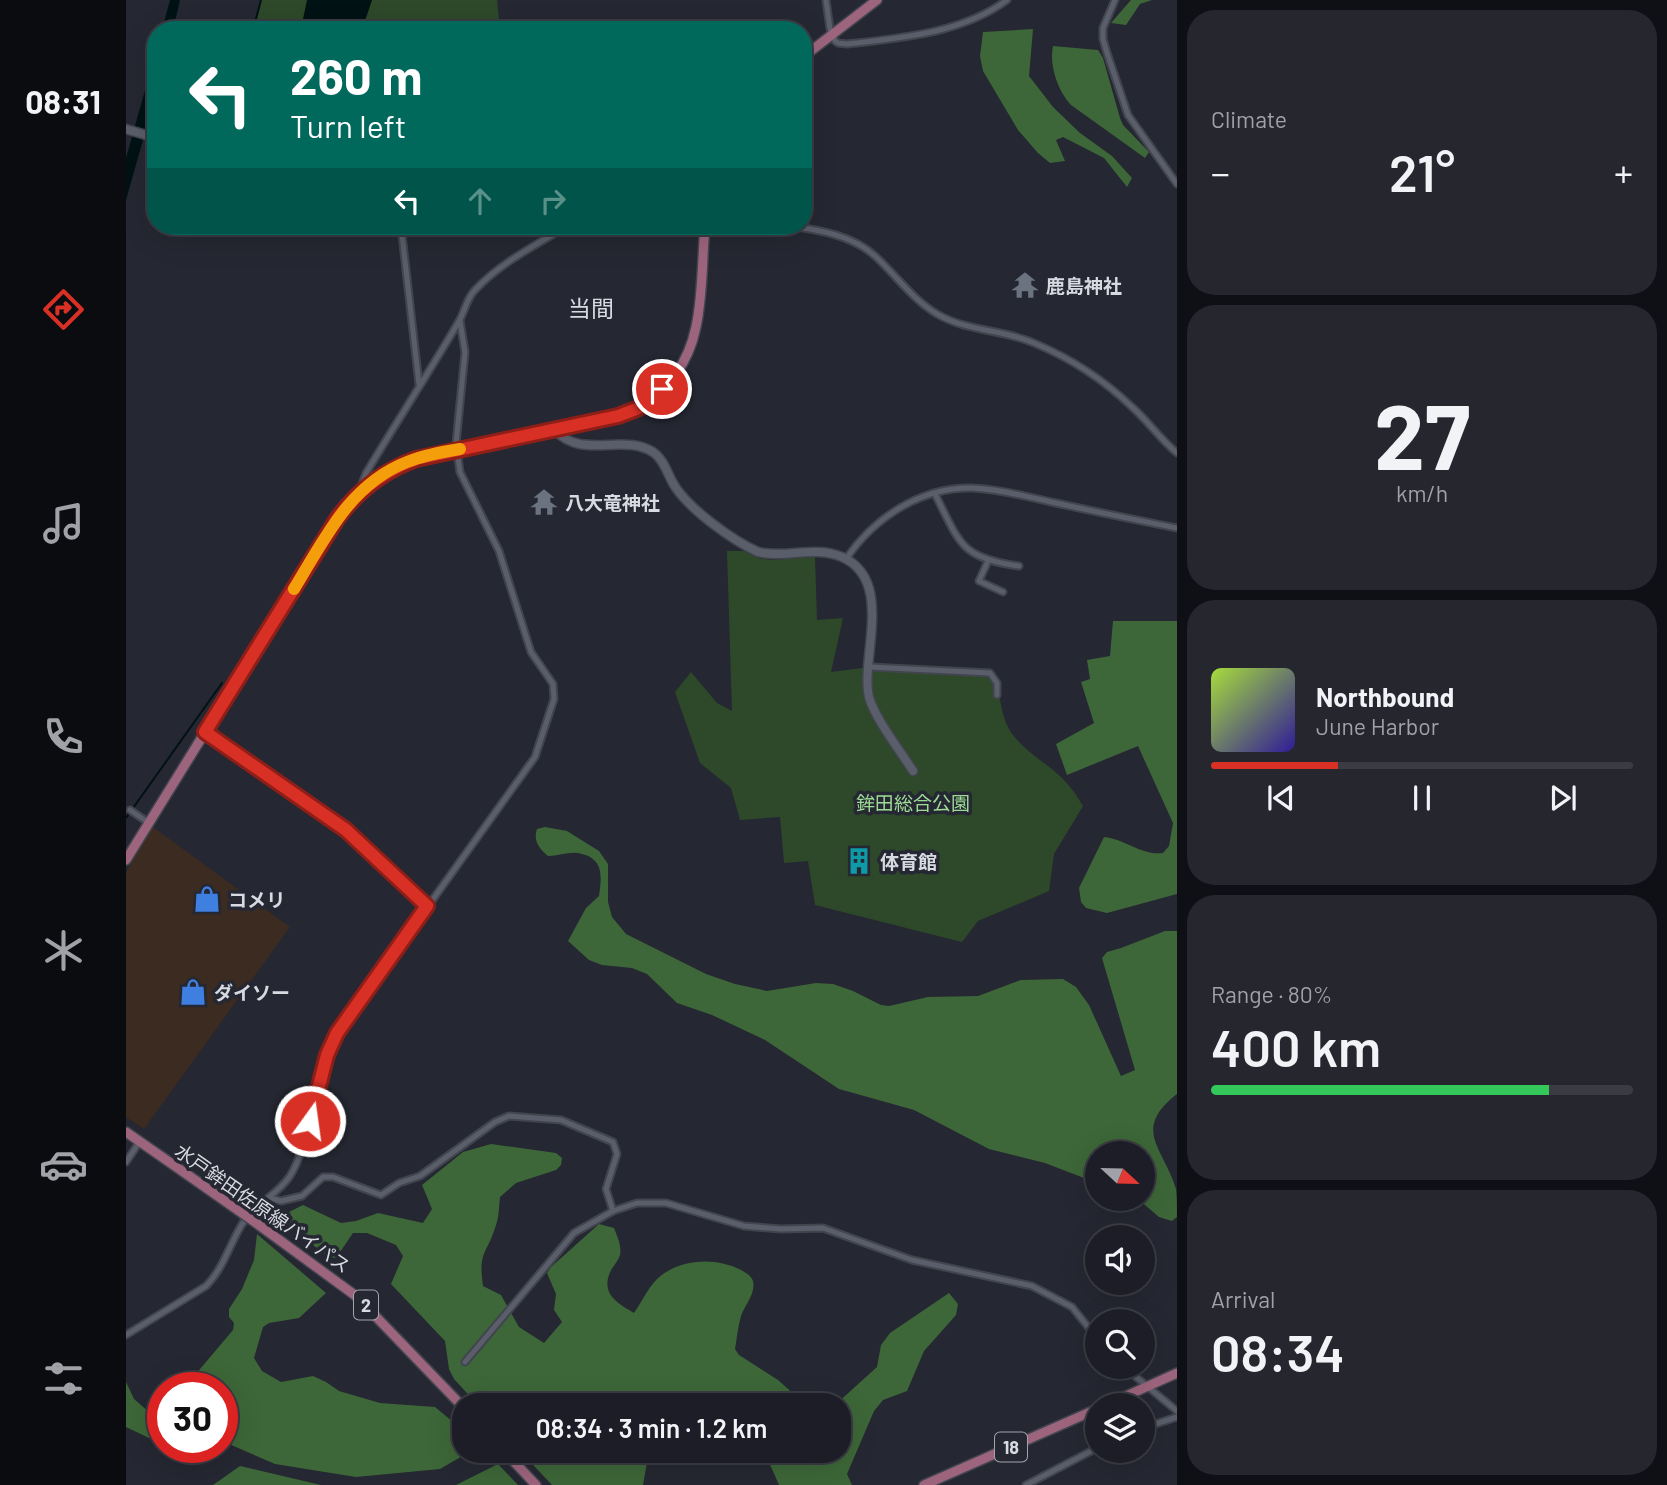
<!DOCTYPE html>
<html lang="en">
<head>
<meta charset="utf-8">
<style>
  body { margin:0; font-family:Barlow,"Noto Sans JP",sans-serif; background:#25262e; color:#f1f3f6; height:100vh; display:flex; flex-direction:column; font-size:26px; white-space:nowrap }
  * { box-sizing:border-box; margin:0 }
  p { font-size:23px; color:#a0a2a7 }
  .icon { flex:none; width:38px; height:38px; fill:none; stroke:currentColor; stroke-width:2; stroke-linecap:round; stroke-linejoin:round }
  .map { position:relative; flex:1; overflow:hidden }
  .sheet { display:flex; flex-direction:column; gap:10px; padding:10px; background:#0f1015; width:490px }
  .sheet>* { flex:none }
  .guide { position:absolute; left:21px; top:21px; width:665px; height:214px; border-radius:28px; box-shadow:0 7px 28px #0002,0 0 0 2px #3a3b43; background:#00695c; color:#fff; overflow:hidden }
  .needle { width:46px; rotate:112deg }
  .fabs { position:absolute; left:959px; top:1141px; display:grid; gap:14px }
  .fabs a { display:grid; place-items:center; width:70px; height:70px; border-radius:50%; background:#1c1d26; box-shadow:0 7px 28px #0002,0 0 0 2px #3a3b43; font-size:35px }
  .speed { position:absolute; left:21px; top:1372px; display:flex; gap:14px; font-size:35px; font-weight:700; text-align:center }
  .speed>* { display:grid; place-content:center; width:91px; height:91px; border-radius:50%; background:#1c1d26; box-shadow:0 7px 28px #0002,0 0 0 2px #3a3b43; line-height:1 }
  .speed .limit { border:10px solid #d22; background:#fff; color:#111 }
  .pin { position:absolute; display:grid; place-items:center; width:60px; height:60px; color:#fff; margin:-30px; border:4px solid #fff; border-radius:50%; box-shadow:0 2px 7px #0007 }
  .me { position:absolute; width:77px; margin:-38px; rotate:14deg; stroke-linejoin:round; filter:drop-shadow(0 0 5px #0008) }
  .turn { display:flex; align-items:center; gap:24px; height:147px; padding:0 28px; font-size:32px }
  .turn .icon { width:91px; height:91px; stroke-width:2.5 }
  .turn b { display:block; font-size:49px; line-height:60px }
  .lanes { display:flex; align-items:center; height:66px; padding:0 28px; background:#0003; justify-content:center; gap:35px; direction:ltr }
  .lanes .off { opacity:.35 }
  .big { font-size:52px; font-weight:600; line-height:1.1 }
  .sheet .tile { flex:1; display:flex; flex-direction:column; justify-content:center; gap:10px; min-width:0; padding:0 24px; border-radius:28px; background:#25262e }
  .sheet .dial { align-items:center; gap:0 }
  .dial b { font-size:91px; line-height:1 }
  .song { display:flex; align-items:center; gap:21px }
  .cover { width:84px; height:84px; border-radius:10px; background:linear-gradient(135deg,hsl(80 70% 55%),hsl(250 70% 35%)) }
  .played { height:7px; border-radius:4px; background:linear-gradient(90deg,#d93025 30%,#3a3b43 30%) }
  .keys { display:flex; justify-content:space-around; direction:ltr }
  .heat { display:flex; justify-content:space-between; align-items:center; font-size:38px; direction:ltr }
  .charge { height:10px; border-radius:5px; background:linear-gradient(90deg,#34c759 80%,#3a3b43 0) }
  .trip { position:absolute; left:326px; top:1393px; width:399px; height:70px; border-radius:28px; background:#1c1d26; box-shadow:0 7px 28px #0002,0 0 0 2px #3a3b43; font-weight:600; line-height:70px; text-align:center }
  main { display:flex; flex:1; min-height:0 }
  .tab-bar { display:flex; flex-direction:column; width:126px; justify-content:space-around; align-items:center; background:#0b0c0f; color:#a0a2a7 }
  .tab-bar .icon { width:49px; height:49px }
  .tab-bar .on { color:#d93025 }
  .tab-bar b { font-size:32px; color:#f1f3f6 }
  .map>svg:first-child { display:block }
</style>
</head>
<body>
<main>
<nav class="tab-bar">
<b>08:31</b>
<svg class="icon on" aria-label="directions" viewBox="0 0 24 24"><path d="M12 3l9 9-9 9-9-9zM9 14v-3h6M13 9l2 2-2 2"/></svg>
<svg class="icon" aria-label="music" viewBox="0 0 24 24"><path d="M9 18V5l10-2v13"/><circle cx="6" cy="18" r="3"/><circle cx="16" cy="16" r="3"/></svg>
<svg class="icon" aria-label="phone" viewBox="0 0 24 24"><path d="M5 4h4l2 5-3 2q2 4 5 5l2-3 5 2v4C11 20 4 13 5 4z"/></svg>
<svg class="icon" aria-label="climate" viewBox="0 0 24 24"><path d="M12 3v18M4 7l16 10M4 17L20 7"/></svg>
<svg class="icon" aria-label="car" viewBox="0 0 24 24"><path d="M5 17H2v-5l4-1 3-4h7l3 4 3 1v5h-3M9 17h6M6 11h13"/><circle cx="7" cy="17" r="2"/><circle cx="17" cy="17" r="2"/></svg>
<svg class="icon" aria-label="filters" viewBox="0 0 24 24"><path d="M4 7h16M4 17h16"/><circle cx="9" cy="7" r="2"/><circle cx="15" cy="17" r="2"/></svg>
</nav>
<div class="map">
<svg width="1051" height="1485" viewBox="0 0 1051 1485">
  <rect width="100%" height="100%" fill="#252732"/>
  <polygon fill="#3b2b21" points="27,827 164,927 18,1129 0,1117 0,872"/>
  <g fill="#2d4929">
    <polygon points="135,0 371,0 374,30 127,30"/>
    <path d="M601 551H618L632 558 645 560 689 557 691 620 717 618 705 672 744 667 864 673C876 689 873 718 887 735 901 753 921 763 937 779 945 787 951 796 957 806L928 854 923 891 852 921 836 942 689 905 682 861 658 863 654 817 614 820 605 788 574 763 549 692 565 672 591 703 606 711Z"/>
  </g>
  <g fill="#3d6738">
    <polygon points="1005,0 1026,0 1014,4 1000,25 985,23"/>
    <polygon points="907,29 903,76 927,107 954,133 986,156 1006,178 1001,187 978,158 937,137 930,140 939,161 924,163 912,153 892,130 857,71 854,56 857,32"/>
    <path d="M927 46 972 50 977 58 994 118 997 125 1023 152 1019 158 945 105C932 91 923 66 927 46Z"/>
    <path d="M987 621H1051V894L981 913 960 908 955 902 953 888 978 837C999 839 1016 856 1037 853L1043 846 1047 823 1012 746 941 775 930 744 968 723 955 682 964 679 961 660 984 656Z"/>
    <path d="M419 827 441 831 473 851 482 864V902L486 917 500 934 580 974 609 984 641 991 690 983 707 984 727 991 755 1005 763 1006 802 997 852 996 895 980 937 979 950 987 963 1005 995 1076 1009 1070 976 958 981 952 995 948 1039 931H1051V1094C1005 1130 1038 1148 1050 1189 1051 1197 1051 1208 1051 1217L1046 1221 1033 1217 1012 1199H1017V1153H971V1183L919 1163 863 1149 788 1110 713 1089 639 1040 586 1015 551 1003 521 974 506 968 476 965 463 960 442 941 460 908 473 896C476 875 478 857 451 853 442 852 432 856 422 856 413 848 407 841 411 829Z"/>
    <path d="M365 1144 430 1153 436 1158 435 1165 430 1170 390 1183 374 1197C373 1206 373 1217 370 1225 361 1255 352 1250 357 1286L375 1295 393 1327 418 1343 436 1322 428 1310 430 1294 421 1273 425 1267 473 1224 488 1228C491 1236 496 1246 494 1255 492 1262 485 1268 483 1275 476 1295 493 1304 508 1313 517 1300 524 1283 537 1274 560 1258 592 1258 615 1270 620 1273 625 1275 627 1281 630 1293 619 1305 615 1316 612 1326 611 1338 609 1349L613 1355 652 1380 680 1405H352L328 1379 323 1369 319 1341 265 1284 277 1256 270 1245 241 1233H227L210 1258 203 1257 164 1228 157 1215 177 1205 215 1223 230 1221 252 1213 297 1223 306 1209 296 1185 337 1152Z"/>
    <polygon points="131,1234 200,1293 173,1318 143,1323 137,1327 128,1358 136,1371 155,1382 187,1376 200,1382 213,1391 254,1403 309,1407 338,1431 338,1451 345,1451 314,1469 230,1477 149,1464 96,1441 96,1388 58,1388 107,1330 108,1323 103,1317 103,1309 116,1289 128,1260"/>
    <polygon points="823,1293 832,1304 830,1315 798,1351 781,1391 757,1400 748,1411 721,1474 726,1485 653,1485 638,1451 712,1451 712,1405 709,1405 751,1367 755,1345 764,1333"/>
    <polygon points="0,1382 8,1399 31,1419 37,1412 37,1438 23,1438 0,1427"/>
    <polygon points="394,1451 523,1451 517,1485 426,1485"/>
    <polygon points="372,1464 392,1485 330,1485"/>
    <polygon points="114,1466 195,1485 87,1485"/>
  </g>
  <g fill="#001214">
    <polygon points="44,0 54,0 47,30 36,30"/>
    <polygon points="181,0 246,0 237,27 229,25 228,30 182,30 177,19"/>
    <polygon points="30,51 30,94 0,200 0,158"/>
  </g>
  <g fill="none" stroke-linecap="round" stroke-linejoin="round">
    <g stroke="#001214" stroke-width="2">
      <polyline points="127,30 135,0"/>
      <polyline points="0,818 96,683"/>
    </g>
    <defs>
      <g id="street">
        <path d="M700 0 704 29 709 41 712 43 721 44C775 38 837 33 881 0"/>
        <polyline points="989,0 977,28 977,39 981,53 1002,115 1051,184"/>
        <polyline points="275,226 293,384"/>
        <path d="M664 226C693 230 726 235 749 256 770 275 786 299 811 314 842 332 876 329 908 343 944 358 978 380 1006 407 1022 421 1034 439 1051 453"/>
        <path d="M234 489 240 473C270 423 302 374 332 323 339 312 340 299 349 290 374 263 410 245 441 226"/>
        <path d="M809 494C834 543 834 558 893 566"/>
        <path d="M720 559C748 518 794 487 846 488 874 489 902 497 930 503 970 512 1011 520 1051 528"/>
        <polyline points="862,561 853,581 877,592"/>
        <polyline points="744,667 864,673 871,683 871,695"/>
        <polyline points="79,732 221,830 301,906"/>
        <polyline points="4,810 23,823"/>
        <polyline points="0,1162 14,1141"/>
        <polyline points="144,1198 155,1201 176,1196 197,1177 207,1177 255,1195 273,1183 294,1176 369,1122 383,1116 435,1120 487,1142 491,1154 480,1189 487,1211"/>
        <path d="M0 1335 80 1286C97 1269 103 1246 115 1226 126 1205 151 1196 164 1176 175 1158 180 1136 185 1115 192 1087 199 1060 211 1033L409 757 428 699 427 684 405 652 373 551 334 472 330 444 339 352 334 321"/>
        <polyline points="339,1362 448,1233 487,1211 511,1203 540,1203 618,1226 655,1229 697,1228 786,1260 906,1286 946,1307 971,1338"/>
        <polyline points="998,1367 1051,1411"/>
        <polyline points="1017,1428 1051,1417"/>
        <polyline points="900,1485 971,1448"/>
      </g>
      <g id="secondary">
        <polyline points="0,129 30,138"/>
        <path d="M429 430C455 460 497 433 527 452 539 460 542 477 550 488 566 511 606 540 632 552 660 559 688 545 716 557 769 580 734 659 743 697 748 717 775 752 787 771"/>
      </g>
      <g id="primary">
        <polyline points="677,57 751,0"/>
        <path d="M382 439C460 423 550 422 570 327 577 295 576 259 579 226"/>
        <polyline points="0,860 211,519 233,492 273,465"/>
        <polyline points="0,1132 59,1173"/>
        <polyline points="126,1220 230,1296 338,1408"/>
        <polyline points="980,1405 1051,1373"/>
        <polyline points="378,1451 410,1485"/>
        <polyline points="798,1485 971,1409"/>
      </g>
    </defs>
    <use href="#street" stroke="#42454e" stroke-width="9"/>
    <use href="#secondary" stroke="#42454e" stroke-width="11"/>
    <use href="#primary" stroke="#42454e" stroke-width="12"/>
    <use href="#street" stroke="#5a5e6a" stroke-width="5"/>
    <use href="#secondary" stroke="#5a5e6a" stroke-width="8"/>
    <use href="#primary" stroke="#9d657d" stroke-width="9"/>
    <defs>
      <g id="primary-bridge">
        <polyline points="273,465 307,454 382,439"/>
        <polyline points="59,1173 126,1220"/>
      </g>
    </defs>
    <use href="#primary-bridge" stroke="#42454e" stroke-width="12" stroke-linecap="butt"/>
    <use href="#primary-bridge" stroke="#9d657d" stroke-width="9"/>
  </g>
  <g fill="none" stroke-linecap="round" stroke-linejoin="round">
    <defs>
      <path id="route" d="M184 1121 201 1055 211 1033 301 906 220 830 79 732 211 519C232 490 257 471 290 459L492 416 513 408 536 389"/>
    </defs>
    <use href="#route" stroke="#8d1f18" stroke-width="18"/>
    <use href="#route" stroke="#d93025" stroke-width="12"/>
    <path stroke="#f59e0b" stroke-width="12" d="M168 589C198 540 224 484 281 462 298 455 316 452 334 449"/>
  </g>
  <defs>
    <symbol id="temple-bare" viewBox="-9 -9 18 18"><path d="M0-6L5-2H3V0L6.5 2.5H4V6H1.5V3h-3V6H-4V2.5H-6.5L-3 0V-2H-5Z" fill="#6b7280" stroke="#252732" stroke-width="2.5" paint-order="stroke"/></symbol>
    <symbol id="building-bare" viewBox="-9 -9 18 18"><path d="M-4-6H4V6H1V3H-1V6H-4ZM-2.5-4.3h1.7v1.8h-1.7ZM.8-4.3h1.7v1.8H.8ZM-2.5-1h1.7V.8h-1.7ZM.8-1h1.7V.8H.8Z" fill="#0f9aa8" stroke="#252732" stroke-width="2.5" paint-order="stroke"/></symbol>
    <symbol id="shop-bare" viewBox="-9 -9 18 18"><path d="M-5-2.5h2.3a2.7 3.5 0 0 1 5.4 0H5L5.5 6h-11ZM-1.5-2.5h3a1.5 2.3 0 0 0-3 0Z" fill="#3f7fe0" stroke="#252732" stroke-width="2.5" paint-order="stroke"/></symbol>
  </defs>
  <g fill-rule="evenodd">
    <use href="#temple-bare" x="880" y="266" width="38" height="38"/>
    <use href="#temple-bare" x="399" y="483" width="38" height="38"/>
    <use href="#building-bare" x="714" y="842" width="38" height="38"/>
    <use href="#shop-bare" x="62" y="880" width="38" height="38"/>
    <use href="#shop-bare" x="48" y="973" width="38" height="38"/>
  </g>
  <g text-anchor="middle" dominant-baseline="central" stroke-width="7" stroke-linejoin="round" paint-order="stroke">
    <g fill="#252732" stroke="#a2a4ac" stroke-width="2">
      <rect x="228" y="1290.5" width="24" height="29" rx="5"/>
      <rect x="869" y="1432.5" width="32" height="29" rx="5"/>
    </g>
    <g font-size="18" font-weight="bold" fill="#d7dae1">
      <text x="240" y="1305">2</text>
      <text x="885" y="1447">18</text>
    </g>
    <g font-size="19" font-weight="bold" fill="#d7dae1" stroke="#252732" text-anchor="start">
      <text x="920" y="285">鹿島神社</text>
      <text x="439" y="502">八大竜神社</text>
      <text x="754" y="861">体育館</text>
      <text x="102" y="899">コメリ</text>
      <text x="88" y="992">ダイソー</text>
    </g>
    <g font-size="19" fill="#9ddc95" stroke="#252732">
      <text x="787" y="802">鉾田総合公園</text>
    </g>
    <g font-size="19" fill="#d7dae1" stroke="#252732">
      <text transform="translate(137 1208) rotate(35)">水戸鉾田佐原線バイパス</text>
    </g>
    <g font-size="23" fill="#d7dae1" stroke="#252732">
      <text x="465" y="308">当間</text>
    </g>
  </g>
</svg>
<div class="fabs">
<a><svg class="needle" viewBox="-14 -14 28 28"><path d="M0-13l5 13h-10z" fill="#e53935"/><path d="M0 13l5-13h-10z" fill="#a0a2a7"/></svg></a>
<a><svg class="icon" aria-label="sound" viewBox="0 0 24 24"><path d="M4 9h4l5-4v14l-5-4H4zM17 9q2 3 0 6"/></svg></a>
<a><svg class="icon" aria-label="search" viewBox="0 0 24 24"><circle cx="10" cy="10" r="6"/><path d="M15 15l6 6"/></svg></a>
<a><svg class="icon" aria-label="layers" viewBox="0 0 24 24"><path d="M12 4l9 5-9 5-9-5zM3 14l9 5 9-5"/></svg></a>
</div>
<div class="speed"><div class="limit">30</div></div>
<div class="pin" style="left:536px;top:389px;background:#d93025"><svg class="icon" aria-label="arrive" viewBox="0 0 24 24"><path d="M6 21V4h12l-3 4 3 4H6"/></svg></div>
<svg class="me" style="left:184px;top:1121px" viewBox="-20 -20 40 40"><circle r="17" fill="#d93025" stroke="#fff" stroke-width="3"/><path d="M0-11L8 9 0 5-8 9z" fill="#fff"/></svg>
<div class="trip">08:34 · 3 min · 1.2 km</div>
<div class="guide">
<div class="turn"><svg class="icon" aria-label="left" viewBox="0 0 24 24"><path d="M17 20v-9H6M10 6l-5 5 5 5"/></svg><div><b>260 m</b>Turn left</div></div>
<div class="lanes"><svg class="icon" aria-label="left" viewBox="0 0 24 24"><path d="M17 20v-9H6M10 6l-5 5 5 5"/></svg><svg class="icon off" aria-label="ahead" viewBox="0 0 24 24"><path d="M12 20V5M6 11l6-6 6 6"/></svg><svg class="icon off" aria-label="right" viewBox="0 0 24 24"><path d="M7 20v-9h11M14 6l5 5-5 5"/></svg></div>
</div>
</div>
<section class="sheet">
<div class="tile"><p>Climate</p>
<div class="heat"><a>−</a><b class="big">21°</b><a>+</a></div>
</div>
<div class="tile dial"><b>27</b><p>km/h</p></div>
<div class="tile">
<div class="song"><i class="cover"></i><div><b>Northbound</b><p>June Harbor</p></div></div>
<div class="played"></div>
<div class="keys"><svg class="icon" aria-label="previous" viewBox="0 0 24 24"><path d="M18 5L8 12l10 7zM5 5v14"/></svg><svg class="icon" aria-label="pause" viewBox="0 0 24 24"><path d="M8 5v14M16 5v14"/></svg><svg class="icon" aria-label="next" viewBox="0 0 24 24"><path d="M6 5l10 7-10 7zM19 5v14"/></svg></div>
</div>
<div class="tile"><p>Range · 80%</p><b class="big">400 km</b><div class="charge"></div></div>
<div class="tile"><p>Arrival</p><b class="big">08:34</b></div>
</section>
</main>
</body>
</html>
